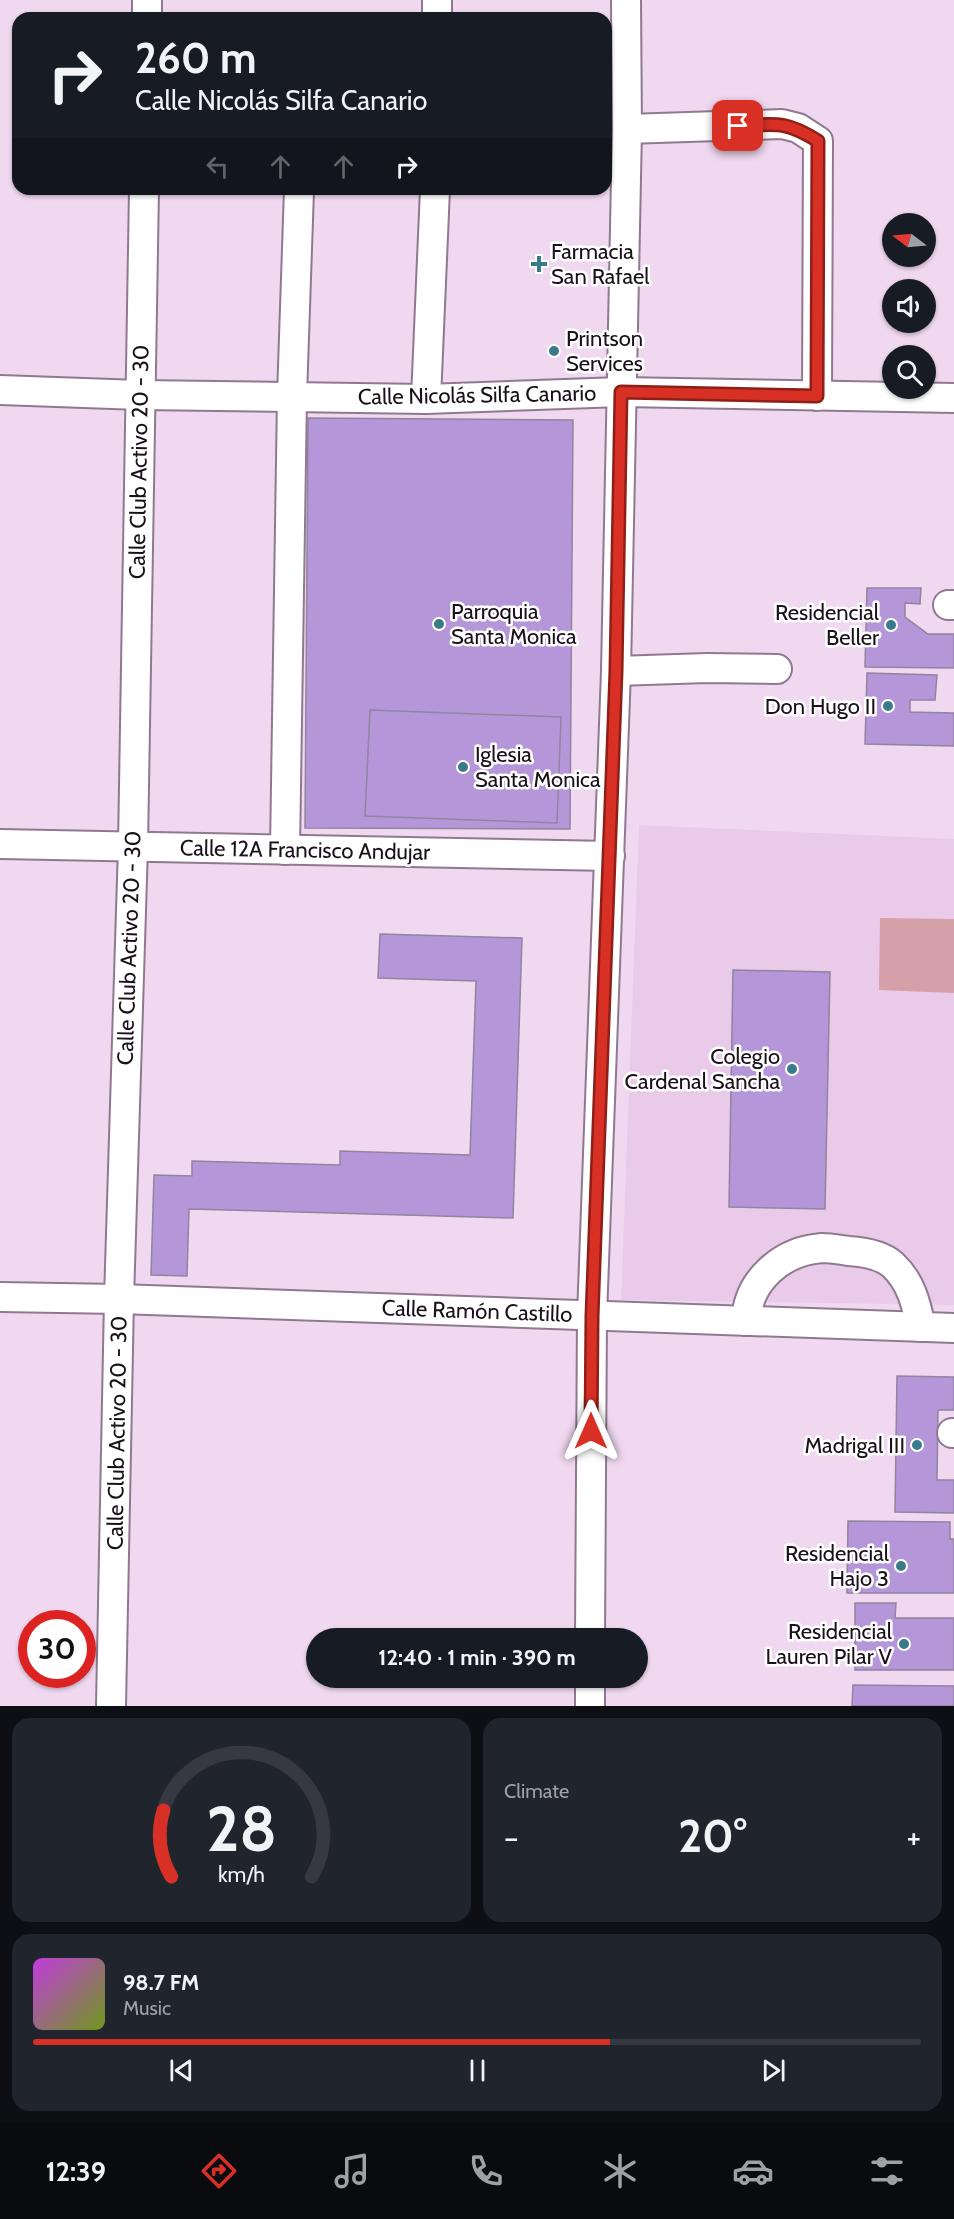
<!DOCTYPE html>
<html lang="en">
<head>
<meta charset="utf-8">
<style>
  body { margin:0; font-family:Cabin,sans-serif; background:#20242c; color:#f1f3f6; height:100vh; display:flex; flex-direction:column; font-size:22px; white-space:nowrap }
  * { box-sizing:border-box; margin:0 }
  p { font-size:20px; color:#9ea1a6 }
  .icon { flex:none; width:33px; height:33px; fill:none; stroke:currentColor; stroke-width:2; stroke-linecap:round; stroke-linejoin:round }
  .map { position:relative; height:1706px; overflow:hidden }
  .side { display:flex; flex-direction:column; gap:12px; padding:12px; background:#0d0f14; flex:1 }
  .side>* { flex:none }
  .top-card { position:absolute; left:12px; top:12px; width:600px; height:183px; border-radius:18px; box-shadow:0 2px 4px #0004; background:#171b24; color:#f1f3f6; overflow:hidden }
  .needle { width:39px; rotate:286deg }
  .controls { position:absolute; left:882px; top:213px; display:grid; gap:12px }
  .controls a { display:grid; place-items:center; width:54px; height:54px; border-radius:50%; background:#171b24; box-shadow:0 2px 4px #0004; font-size:30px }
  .speed { position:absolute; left:18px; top:1610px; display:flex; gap:12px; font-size:30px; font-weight:700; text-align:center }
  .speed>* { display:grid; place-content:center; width:78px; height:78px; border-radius:50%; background:#171b24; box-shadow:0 2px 4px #0004; line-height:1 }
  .speed .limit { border:9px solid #d22; background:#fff; color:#111 }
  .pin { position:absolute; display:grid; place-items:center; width:51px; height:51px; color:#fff; margin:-26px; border-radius:12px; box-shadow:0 3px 9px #0006 }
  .me { position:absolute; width:66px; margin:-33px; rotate:0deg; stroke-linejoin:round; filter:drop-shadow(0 0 4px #0008) }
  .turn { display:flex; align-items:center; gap:21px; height:126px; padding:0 24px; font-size:27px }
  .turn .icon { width:78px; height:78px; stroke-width:2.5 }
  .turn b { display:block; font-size:42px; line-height:51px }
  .lanes { display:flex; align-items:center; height:57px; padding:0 24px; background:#0003; justify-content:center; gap:30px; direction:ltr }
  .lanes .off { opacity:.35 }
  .big { font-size:45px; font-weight:700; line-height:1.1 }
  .side .tile { flex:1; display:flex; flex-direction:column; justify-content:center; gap:9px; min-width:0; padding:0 21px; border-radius:18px; background:#20242c }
  .side .dial { align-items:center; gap:0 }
  .dial svg { height:156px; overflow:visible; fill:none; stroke:#363941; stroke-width:7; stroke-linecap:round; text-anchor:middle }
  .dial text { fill:#f1f3f6; stroke:none }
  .song { display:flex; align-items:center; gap:18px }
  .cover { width:72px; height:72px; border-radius:9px; background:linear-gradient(135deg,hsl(290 70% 55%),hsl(80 70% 35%)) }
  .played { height:6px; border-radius:3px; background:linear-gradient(90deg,#d93025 65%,#363941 65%) }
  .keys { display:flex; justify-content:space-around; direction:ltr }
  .heat { display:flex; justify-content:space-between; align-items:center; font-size:33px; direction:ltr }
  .side .tiles { flex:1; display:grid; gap:12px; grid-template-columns:1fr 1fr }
  .tile:last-child { grid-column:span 2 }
  .trip { position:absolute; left:306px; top:1628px; width:342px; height:60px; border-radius:30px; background:#171b24; box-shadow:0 2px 4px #0004; font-weight:700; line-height:60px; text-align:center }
  .tab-bar { display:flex; height:96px; justify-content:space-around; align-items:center; background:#090b0e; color:#9ea1a6 }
  .tab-bar .icon { width:42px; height:42px }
  .tab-bar .active { color:#d93025 }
  .tab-bar b { font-size:27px; color:#f1f3f6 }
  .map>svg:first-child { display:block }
</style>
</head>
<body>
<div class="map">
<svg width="954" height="1706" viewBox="0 0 954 1706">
  <rect width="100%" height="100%" fill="#f1d8f1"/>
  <polygon fill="#e9cbe9" points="639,825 954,839 954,1305 621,1300"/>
  <polygon fill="#d5a0a8" points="880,918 954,919 954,993 879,990"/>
  <g fill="#b597d9" stroke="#90849f" stroke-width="1.5">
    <polygon points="308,418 573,420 570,829 305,828"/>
    <polygon points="867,588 921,588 920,604 905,603 905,617 928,634 954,634 954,668 865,667"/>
    <polygon points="867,673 937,675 935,700 910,700 910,712 954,713 954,746 865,744"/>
    <polygon points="370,710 561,717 557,823 365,816"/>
    <polygon points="380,934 522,938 513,1218 189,1209 187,1276 151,1275 154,1175 192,1176 192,1161 340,1165 340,1151 470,1155 476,981 378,978"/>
    <polygon points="733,970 830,972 825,1209 729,1207"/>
    <polygon points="897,1376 954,1377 954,1410 938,1410 937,1480 954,1480 954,1513 895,1512"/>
    <polygon points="848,1521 950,1522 950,1539 954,1539 954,1593 847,1593"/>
    <polygon points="855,1603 896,1603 895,1618 954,1618 954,1670 855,1670"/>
    <polygon points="853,1685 954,1686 954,1706 852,1706"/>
  </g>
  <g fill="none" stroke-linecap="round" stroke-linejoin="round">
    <defs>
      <g id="minor">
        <polyline points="147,18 147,0"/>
        <polyline points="437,18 437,0"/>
        <polyline points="627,129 782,124 798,128 818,141 817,396"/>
        <polyline points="0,390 140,395 426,399 621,392 954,398"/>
        <polyline points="426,399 435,189"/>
        <polyline points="948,605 954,605"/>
        <polyline points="616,671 707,668 777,669"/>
        <polyline points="0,844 610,856"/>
        <polyline points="285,850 292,396 299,190"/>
        <polyline points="0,1297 119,1299 954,1328"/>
        <path d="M746 1321C748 1280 782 1251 822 1248 831 1248 841 1250 849 1251 864 1252 882 1255 893 1265 911 1282 916 1303 921 1327"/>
        <polyline points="952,1433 954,1433"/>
        <polyline points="590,1638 592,1316 616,671 627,129 626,0"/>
        <polyline points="111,1706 119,1299 133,846 144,189"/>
        <polyline points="590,1706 590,1677"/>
      </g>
    </defs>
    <use href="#minor" stroke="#8f7990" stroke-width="32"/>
    <use href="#minor" stroke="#fff" stroke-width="28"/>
  </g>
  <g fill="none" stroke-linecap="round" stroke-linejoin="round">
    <defs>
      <path id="route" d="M591 1431 592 1316 616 671 621 392 817 396 818 141C785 120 775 124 738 126"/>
    </defs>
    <use href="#route" stroke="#8d1f18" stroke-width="15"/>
    <use href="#route" stroke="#d93025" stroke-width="10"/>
  </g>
  <g fill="#3a7a8d" stroke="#fff" stroke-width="2">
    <path d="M536 255h6v6h6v6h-6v6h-6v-6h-6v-6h6z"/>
    <circle cx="554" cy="351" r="6"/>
    <circle cx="439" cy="624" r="6"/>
    <circle cx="891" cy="625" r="6"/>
    <circle cx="888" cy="706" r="6"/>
    <circle cx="463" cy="767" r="6"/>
    <circle cx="792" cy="1069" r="6"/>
    <circle cx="917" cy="1445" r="6"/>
    <circle cx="901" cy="1566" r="6"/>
    <circle cx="904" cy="1644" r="6"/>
  </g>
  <g text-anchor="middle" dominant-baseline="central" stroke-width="5" stroke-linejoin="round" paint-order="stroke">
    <g font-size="22" fill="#191019" stroke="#fff" text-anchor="end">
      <text x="551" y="251" text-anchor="start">Farmacia<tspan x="551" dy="25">San Rafael</tspan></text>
      <text x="566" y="338" text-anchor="start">Printson<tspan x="566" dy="25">Services</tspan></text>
      <text x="451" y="611" text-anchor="start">Parroquia<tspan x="451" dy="25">Santa Monica</tspan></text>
      <text x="879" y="612">Residencial<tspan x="879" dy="25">Beller</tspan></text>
      <text x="876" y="706">Don Hugo II</text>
      <text x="475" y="754" text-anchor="start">Iglesia<tspan x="475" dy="25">Santa Monica</tspan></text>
      <text x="780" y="1056">Colegio<tspan x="780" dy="25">Cardenal Sancha</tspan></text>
      <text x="905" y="1445">Madrigal III</text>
      <text x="889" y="1553">Residencial<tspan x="889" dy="25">Hajo 3</tspan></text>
      <text x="892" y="1631">Residencial<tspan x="892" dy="25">Lauren Pilar V</tspan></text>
    </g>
    <g font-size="22" fill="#191019" stroke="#fff">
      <text transform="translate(477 395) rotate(-1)">Calle Nicolás Silfa Canario</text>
      <text transform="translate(139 462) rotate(-89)">Calle Club Activo 20 - 30</text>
      <text transform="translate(305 850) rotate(1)">Calle 12A Francisco Andujar</text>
      <text transform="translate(129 948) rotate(-88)">Calle Club Activo 20 - 30</text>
      <text transform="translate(477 1311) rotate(2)">Calle Ramón Castillo</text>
      <text transform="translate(117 1433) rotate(-89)">Calle Club Activo 20 - 30</text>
    </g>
  </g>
</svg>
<div class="controls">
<a><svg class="needle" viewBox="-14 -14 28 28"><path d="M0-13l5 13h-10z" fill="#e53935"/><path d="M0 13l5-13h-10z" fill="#9ea1a6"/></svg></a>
<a><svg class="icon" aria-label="sound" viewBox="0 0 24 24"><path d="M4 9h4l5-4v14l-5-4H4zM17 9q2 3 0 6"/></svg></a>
<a><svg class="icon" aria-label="search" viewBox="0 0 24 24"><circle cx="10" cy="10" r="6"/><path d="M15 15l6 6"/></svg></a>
</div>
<div class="speed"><div class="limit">30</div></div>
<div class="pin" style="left:738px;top:126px;background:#d93025"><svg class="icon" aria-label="arrive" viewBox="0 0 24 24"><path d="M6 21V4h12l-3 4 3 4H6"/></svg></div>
<svg class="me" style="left:591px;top:1431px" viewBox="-20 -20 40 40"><path d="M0-17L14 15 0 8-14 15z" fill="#d93025" stroke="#fff" stroke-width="4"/></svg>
<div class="trip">12:40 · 1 min · 390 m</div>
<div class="top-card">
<div class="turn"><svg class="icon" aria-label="right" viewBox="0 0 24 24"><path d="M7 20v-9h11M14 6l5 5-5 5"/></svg><div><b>260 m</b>Calle Nicolás Silfa Canario</div></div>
<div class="lanes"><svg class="icon off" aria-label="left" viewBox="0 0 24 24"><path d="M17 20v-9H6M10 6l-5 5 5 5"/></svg><svg class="icon off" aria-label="ahead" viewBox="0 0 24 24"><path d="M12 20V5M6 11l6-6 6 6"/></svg><svg class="icon off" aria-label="ahead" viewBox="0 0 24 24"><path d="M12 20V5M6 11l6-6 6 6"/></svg><svg class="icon" aria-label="right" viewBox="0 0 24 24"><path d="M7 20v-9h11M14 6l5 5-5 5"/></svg></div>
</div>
</div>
<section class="side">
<div class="tiles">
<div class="tile dial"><svg viewBox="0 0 100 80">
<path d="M14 69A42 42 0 1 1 86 69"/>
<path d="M14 69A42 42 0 0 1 10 35" stroke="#d93025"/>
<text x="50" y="56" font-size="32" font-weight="700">28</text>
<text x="50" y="72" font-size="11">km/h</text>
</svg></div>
<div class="tile"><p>Climate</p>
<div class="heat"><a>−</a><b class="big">20°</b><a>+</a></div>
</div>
<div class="tile">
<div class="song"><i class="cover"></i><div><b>98.7 FM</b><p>Music</p></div></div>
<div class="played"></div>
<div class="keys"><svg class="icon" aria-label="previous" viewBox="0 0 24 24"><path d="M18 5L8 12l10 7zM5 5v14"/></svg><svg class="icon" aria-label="pause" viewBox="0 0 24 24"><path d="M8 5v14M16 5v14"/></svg><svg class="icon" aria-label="next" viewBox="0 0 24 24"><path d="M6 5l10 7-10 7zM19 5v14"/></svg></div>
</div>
</div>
</section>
<nav class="tab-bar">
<b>12:39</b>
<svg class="icon active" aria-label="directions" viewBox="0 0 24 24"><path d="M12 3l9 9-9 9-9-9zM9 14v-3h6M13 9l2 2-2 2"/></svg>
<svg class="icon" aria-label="music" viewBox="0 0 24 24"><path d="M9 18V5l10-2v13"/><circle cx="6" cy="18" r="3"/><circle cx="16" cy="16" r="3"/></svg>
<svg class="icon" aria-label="phone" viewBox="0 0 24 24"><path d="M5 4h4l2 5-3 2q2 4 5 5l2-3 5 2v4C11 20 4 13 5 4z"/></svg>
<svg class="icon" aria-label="climate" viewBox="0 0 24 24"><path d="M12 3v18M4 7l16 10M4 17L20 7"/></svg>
<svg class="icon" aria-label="car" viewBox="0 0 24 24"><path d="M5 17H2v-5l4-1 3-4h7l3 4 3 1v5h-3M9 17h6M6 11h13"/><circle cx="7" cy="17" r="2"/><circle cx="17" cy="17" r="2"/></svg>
<svg class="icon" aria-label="filters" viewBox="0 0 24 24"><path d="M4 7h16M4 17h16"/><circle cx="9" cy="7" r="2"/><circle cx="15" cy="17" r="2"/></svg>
</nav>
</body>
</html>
